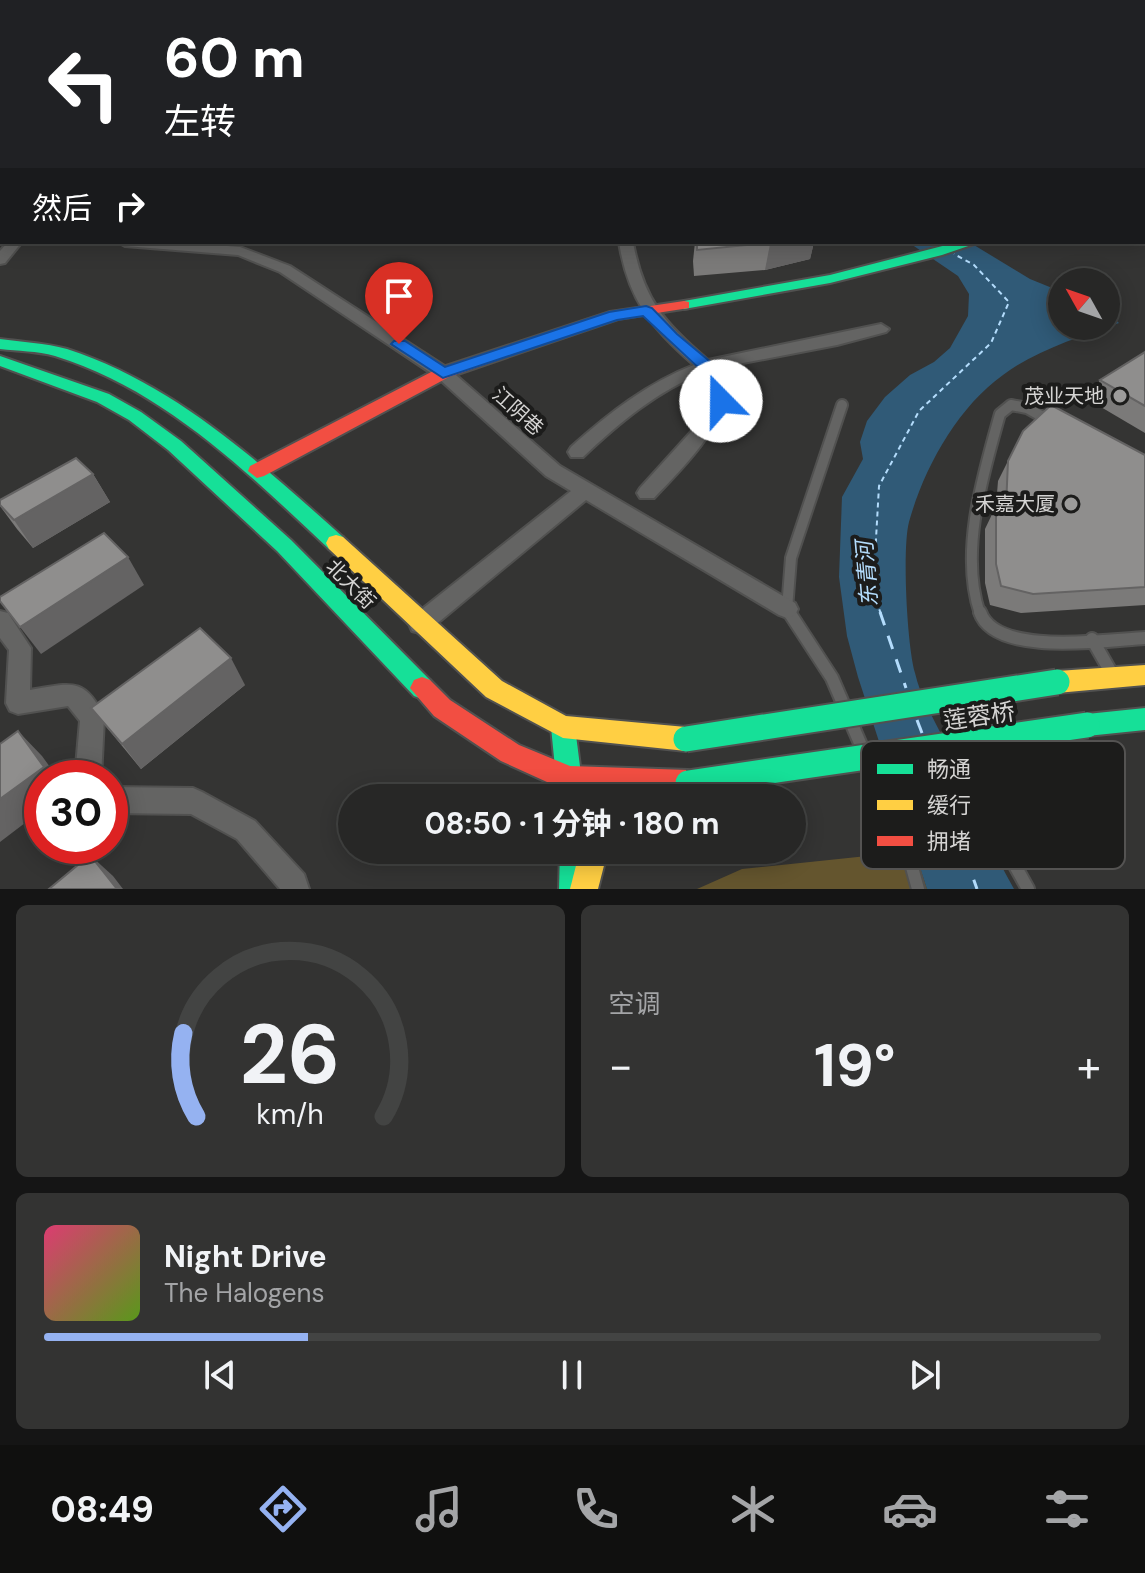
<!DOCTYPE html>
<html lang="zh">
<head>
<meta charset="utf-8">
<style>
  body { margin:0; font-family:"DM Sans","Noto Sans SC",sans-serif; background:#333332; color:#f1f3f6; height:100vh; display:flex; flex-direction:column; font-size:30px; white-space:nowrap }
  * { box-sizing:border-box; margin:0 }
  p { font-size:26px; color:#a4a5a7 }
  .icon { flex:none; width:44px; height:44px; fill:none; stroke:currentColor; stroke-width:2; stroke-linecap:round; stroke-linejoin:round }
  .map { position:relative; height:889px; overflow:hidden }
  .side { display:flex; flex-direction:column; gap:16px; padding:16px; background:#151515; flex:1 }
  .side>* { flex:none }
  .guide { position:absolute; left:0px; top:0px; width:1146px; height:244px; box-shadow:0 4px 20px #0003,0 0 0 2px #434443; background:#202124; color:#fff; overflow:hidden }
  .needle { width:52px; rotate:310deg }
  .controls { position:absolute; left:1048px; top:268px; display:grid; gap:16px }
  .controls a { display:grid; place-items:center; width:72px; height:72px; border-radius:50%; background:#272726; box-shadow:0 4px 20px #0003,0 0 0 2px #434443; font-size:40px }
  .speed { position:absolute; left:24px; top:760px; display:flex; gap:16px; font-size:40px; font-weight:700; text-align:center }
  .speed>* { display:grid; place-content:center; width:104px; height:104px; border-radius:50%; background:#272726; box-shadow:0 4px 20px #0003,0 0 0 2px #434443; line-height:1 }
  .speed .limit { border:12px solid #d22; background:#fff; color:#111 }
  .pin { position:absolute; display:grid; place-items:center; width:68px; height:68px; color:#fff; margin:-82px -34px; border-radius:50% 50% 50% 0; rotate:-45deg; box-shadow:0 0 8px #0007 }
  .pin .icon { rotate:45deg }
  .me { position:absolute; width:88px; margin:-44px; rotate:338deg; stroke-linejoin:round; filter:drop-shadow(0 0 6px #0008) }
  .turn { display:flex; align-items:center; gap:28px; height:168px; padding:0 32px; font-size:36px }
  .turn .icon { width:104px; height:104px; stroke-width:2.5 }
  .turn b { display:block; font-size:56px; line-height:68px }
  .then { display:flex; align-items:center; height:76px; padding:0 32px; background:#0003; gap:16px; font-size:30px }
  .big { font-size:60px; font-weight:700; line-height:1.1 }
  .side .card { flex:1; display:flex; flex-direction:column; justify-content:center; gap:12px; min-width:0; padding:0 28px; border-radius:12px; background:#333332 }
  .side .dial { align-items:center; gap:0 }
  .dial svg { height:208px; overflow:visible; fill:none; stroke:#434443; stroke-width:7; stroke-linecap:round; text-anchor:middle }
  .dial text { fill:#f1f3f6; stroke:none }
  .song { display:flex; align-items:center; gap:24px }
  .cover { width:96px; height:96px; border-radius:12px; background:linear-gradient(135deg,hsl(340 70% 55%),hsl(90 70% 35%)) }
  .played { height:8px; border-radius:4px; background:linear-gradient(90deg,#95b2f1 25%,#434443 25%) }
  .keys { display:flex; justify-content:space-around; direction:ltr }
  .heat { display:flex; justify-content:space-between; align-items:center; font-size:44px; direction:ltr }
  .side .tiles { flex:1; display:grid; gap:16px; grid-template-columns:1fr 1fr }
  .card:last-child { grid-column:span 2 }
  .trip { position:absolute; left:338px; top:784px; width:468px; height:80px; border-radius:40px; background:#272726; box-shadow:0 4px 20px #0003,0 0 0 2px #434443; font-weight:700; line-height:80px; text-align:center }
  .tab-bar { display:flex; height:128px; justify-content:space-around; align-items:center; background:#10100f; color:#a4a5a7 }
  .tab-bar .icon { width:56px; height:56px }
  .tab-bar .selected { color:#95b2f1 }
  .tab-bar b { font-size:36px; color:#f1f3f6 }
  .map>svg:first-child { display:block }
</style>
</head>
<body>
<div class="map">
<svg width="1145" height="889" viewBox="0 0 1145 889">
  <rect width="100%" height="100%" fill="#343433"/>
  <polygon fill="#64552e" points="915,851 927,889 697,889 742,869"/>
  <path fill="#305a77" d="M908 242H969L1030 279 1062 292V326H1106V311L1119 323C1080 337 1036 350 1003 375 957 408 924 468 909 522 902 549 907 645 915 673 920 696 934 719 944 740 966 791 987 841 1014 889H927L858 677 847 636 839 577 842 497 863 459 860 442 867 421 885 397 910 375 934 362 950 348 968 316 969 294 958 276Z"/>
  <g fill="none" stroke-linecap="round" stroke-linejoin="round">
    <rect fill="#305a77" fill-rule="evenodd" x="0" y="63" width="2" height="12"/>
    <g stroke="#b3dcfc" stroke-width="2" stroke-dasharray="5 4" stroke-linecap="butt">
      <polyline points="1107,2 1119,0"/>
      <polyline points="934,242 942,247"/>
      <polyline points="881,614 873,592 879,486 919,411 991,343 1009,302 974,265 954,254"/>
    </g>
    <g stroke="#b3dcfc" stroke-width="3" stroke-dasharray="14 11" stroke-linecap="butt">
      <polyline points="880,612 906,688"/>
      <polyline points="917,720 922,733"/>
      <polyline points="932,762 977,889"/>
    </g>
    <defs>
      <g id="lane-far1">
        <polyline points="790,614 787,609 791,558 842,405"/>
        <path d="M980 614C959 552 983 475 1000 414L1011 405 1027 408 1050 421"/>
      </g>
      <g id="lane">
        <polyline points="789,612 832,678 863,750"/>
        <path d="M980 612C995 657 1107 640 1145 638"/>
        <polyline points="1092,639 1112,674"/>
        <polyline points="868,764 910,860 918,889"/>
        <polyline points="988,817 1028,889"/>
      </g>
      <g id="street">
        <polygon points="726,0 735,0 736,2 727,2"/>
        <polygon points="907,0 918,0 920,2 909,2"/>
        <rect x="1144" y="85" width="1" height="7"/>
        <polygon points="8,242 22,242 5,263 0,264 0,251"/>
        <polygon points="118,242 177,242 240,247 290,266 449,369 560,466 795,603 798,609 795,615 787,618 779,615 586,500 428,631 420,633 412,631 409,624 412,617 571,491 546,476 437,377 280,272 238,255 125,246"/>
        <path d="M619 242H633C643 299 665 324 708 360L881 324 889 329 886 332 837 345 717 368 733 383C720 430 687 464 654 498H640L637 493 640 488 698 424 716 384 703 373C657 391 619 423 583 457H571L568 452 571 447C608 414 647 383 694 365 651 328 628 299 619 242Z"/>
        <path d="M0 611 8 613 31 648 30 690C69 684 85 675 104 718L101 778H75L80 721 68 706 18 714 10 711 6 703 9 650 0 638Z"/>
        <polygon points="110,787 193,788 202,792 255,821 304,874 309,889 280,889 237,839 191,814 110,813"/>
      </g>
      <g id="fast">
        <polygon points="342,0 390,0 340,2"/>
        <polygon points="1051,0 1063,0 1065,2 1053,2"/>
        <polygon points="958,242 980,242 942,255 830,283 684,309 677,305 684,301 830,275"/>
        <path d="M0 339C22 342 45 343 67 349 175 384 260 463 343 537L346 543 343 549 336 551 329 549C248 473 163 389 55 356 37 351 18 351 0 349Z"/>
        <polygon points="0,356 109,394 141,412 181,441 291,540 430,680 434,688 430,696 422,699 414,696 277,551 168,450 129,420 97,402 0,366"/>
        <polygon points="1145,708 1145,730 1087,736 1078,733 1075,725 1078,717 1087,714"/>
        <polygon points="563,716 572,719 575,727 584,798 558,798 551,727 554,719"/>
        <polygon points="560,850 588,850 587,889 559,889"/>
      </g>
      <g id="slow">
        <rect x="1144" y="28" width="1" height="6"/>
        <rect x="1144" y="153" width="1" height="6"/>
        <polygon points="336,535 343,537 502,681 566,716 686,727 695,731 698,739 695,747 686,751 563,738 486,697 329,549 326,543 329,537"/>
        <polygon points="1145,665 1145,685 1057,693 1049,689 1045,682 1049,675 1057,671"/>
        <polygon points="580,850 608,850 598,889 570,889"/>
      </g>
      <g id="jam">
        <polygon points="684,301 689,302 689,308 618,319 449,377 264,476 257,478 248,471 250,466 437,369 610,312"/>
        <polygon points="422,677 430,680 450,700 519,745 570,766 688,770 697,774 701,783 697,792 688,796 569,792 501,761 434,716 410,688 414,680"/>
      </g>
    </defs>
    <use href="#lane-far1" stroke="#515150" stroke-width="14"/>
    <use href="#lane" stroke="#515150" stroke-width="16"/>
    <use href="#street" stroke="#515150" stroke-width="4"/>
    <use href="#fast" stroke="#515150" stroke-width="4"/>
    <use href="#slow" stroke="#515150" stroke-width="4"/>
    <use href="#jam" stroke="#515150" stroke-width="4"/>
    <use href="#lane-far1" stroke="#646463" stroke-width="10"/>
    <use href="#lane" stroke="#646463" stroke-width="12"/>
    <use href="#street" fill="#646463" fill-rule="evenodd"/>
    <use href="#fast" fill="#16e098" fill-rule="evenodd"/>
    <use href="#slow" fill="#ffcf43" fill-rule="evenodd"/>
    <use href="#jam" fill="#f24e42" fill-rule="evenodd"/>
    <defs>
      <g id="fast-bridge">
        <polyline points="686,739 1057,682"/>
        <polyline points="688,783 1087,725"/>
      </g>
    </defs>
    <use href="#fast-bridge" stroke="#515150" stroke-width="29" stroke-linecap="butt"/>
    <use href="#fast-bridge" stroke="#16e098" stroke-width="25"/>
  </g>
  <g fill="#7b7a79">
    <polygon points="695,242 814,242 810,259 765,270 694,276 693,261"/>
    <polygon points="1145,352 1145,433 1089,400 1100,380"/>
    <polygon points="1023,431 1145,455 1145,605 1021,613 990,605 985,583 985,529 996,506 998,481"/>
    <polygon points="93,474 110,502 33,548 17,529 0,506"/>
    <polygon points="245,685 141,769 91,708"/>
  </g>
  <g fill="#646363">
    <polygon points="2,154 2,182 0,185 0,157"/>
    <polygon points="777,242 814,242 810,259 765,270 770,244"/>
    <polygon points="93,474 110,502 33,548 14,520"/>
    <polygon points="128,557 144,585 41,654 20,627"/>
    <polygon points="231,658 245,685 141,769 122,744"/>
    <polygon points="18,731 42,756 58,778 42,778 42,810 0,842 0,799"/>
    <polygon points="90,855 113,876 123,889 117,889"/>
  </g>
  <g fill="#8f8e8d" stroke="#646363" stroke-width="2">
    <polygon points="0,137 2,137 2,154 0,157"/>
    <polygon points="697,242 777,242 697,250"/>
    <polygon points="1145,352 1145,406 1100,380"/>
    <polygon points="1051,405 1145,455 1145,587 1033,594 1001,586 996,564 996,506 1006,507 1008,461 1023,431"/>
    <polygon points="76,458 93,474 14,520 0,505 0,500"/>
    <polygon points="104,533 128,557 20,627 0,601 0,597"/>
    <polygon points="200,628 231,658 122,744 91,708"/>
    <polygon points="18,731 44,767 0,799 0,744"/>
    <polygon points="90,855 117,889 49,889"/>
  </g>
  <polygon fill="#1a73e8" stroke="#114b97" stroke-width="2" points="646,306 652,308 677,334 731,379 733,383 727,405 715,405 713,401 716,384 643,316 617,320 443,378 391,344 394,341 405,341 445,367 609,312"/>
  <g fill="#9d9c9b" stroke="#1c1c1b" stroke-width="3">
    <circle cx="1120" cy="396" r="8"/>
    <circle cx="1071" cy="504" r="8"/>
  </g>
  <g text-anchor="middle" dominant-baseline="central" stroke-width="8" stroke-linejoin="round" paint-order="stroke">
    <g font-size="20" fill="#d5d4d3" stroke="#1c1c1b" text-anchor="end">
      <text x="1104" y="396">茂业天地</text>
      <text x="1055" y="504">禾嘉大厦</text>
    </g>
    <g font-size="20" fill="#d5d4d3" stroke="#1c1c1b">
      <text transform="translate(518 411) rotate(42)">江阴巷</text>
      <text transform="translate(351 584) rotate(45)">北大街</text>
    </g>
    <g font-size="22" font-style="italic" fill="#b3dcfc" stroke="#1c1c1b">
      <text transform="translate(867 574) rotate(-95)">东青河</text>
    </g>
    <g font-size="24" fill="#d5d4d3" stroke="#1c1c1b">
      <text transform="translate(979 716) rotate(-8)">莲蓉桥</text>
    </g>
  </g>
  <rect x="861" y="741" width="264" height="128" rx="12" fill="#1c1c1b" stroke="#545352" stroke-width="2"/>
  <rect x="877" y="764" width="36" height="10" fill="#16e098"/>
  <rect x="877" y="800" width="36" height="10" fill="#ffcf43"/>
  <rect x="877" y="836" width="36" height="10" fill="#f24e42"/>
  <g font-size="22" fill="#d5d4d3">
    <text x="927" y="777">畅通</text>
    <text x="927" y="813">缓行</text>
    <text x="927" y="849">拥堵</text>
  </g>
</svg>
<div class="controls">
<a><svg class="needle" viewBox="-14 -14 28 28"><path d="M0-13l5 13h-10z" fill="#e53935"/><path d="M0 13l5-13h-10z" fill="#a4a5a7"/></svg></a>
</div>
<div class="speed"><div class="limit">30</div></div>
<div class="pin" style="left:399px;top:344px;background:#d93025"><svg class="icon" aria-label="arrive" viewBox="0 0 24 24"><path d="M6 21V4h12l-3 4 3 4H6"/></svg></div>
<svg class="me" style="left:721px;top:401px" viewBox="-20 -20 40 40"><circle r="19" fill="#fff"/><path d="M0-13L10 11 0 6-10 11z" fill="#1a73e8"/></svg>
<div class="trip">08:50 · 1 分钟 · 180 m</div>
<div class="guide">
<div class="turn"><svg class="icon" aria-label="left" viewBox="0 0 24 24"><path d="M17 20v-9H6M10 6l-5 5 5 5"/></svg><div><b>60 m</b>左转</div></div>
<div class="then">然后<svg class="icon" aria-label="right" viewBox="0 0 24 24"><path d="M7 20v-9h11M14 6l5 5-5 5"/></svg></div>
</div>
</div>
<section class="side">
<div class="tiles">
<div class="card dial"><svg viewBox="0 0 100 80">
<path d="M14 69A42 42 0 1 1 86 69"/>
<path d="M14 69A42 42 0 0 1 9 37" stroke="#95b2f1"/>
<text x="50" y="56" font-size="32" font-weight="700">26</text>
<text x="50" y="72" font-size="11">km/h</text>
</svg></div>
<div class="card"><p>空调</p>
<div class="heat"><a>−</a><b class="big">19°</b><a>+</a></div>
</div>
<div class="card">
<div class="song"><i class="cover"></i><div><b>Night Drive</b><p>The Halogens</p></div></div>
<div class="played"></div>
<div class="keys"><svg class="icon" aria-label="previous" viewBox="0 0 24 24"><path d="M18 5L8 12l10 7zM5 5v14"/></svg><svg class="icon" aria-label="pause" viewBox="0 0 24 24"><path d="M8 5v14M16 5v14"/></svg><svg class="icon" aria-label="next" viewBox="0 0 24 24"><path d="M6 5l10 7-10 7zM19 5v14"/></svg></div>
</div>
</div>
</section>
<nav class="tab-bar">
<b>08:49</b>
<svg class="icon selected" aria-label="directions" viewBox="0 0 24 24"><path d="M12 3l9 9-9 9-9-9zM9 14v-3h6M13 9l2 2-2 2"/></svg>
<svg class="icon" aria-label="music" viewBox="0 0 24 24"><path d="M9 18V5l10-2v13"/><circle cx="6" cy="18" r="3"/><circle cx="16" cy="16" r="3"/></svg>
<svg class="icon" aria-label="phone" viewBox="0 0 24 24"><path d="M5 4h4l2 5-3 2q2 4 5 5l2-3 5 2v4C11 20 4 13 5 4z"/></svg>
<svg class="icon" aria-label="climate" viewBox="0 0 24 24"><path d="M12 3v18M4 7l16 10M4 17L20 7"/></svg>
<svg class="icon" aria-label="car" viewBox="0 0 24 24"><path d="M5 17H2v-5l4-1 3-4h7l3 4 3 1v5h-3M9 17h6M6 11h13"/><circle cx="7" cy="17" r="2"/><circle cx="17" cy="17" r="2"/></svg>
<svg class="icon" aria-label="filters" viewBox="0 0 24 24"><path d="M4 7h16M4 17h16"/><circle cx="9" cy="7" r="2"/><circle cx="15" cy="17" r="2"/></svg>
</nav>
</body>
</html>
